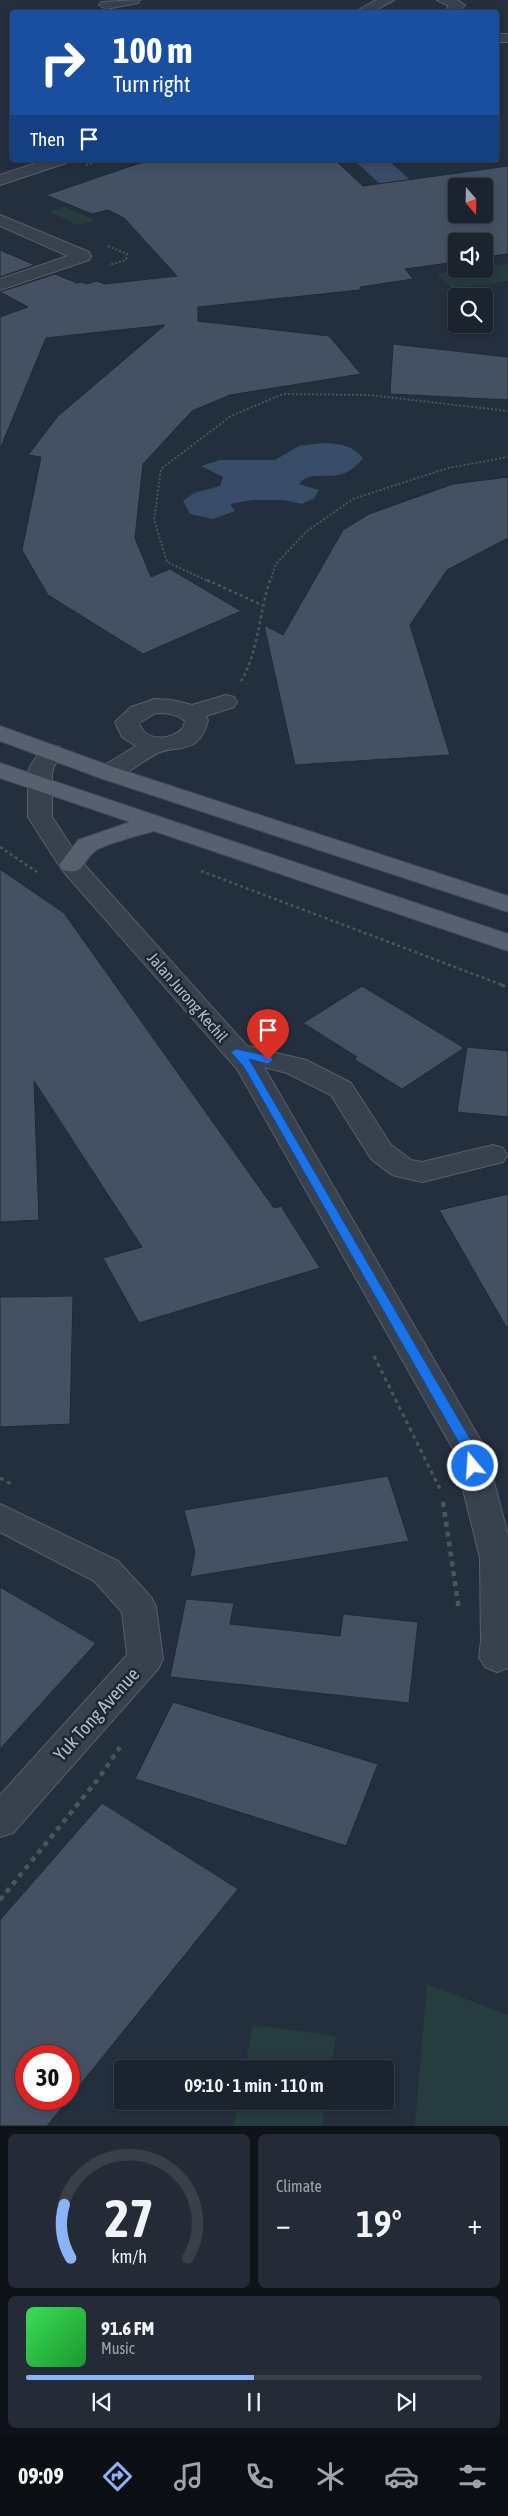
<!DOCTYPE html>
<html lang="en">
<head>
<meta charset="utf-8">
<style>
  body { margin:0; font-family:"Asap Condensed",sans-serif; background:#242b36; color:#f1f3f6; height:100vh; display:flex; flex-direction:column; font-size:19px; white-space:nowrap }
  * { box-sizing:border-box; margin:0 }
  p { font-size:16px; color:#a0a4aa }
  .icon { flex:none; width:28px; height:28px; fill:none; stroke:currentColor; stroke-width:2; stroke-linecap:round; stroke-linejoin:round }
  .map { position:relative; height:2126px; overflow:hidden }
  .drawer { display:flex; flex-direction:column; gap:8px; padding:8px; background:#0f1319; flex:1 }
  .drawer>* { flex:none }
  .banner { position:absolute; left:10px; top:10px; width:489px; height:152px; border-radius:5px; box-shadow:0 2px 8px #0003,0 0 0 1px #39404a; background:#1a4fa0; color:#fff; overflow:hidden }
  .needle { width:32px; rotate:160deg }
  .controls { position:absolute; left:448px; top:178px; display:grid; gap:10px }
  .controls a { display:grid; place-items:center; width:45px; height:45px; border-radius:5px; background:#1b232e; box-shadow:0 2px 8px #0003,0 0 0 1px #39404a; font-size:25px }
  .speed { position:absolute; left:15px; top:2045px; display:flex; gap:10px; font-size:25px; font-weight:700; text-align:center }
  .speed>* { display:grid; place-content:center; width:65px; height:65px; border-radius:50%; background:#1b232e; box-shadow:0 2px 8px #0003,0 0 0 1px #39404a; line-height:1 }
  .speed .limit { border:8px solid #d22; background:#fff; color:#111 }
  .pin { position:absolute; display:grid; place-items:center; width:42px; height:42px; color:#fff; margin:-51px -21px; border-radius:50% 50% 50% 0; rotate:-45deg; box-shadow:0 0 5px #0007 }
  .pin .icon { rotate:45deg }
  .me { position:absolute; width:55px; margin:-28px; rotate:342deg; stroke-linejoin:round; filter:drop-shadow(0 0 4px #0008) }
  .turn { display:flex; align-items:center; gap:18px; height:105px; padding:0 20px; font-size:22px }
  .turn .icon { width:65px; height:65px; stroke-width:2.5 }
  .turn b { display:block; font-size:35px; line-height:42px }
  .then { display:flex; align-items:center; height:48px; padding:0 20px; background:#0003; gap:10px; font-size:19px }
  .big { font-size:38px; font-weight:600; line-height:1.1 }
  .drawer .card { flex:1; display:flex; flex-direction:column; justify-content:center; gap:8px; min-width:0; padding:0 18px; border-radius:8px; background:#242b36 }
  .drawer .dial { align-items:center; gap:0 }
  .dial svg { height:130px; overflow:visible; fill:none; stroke:#39404a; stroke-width:7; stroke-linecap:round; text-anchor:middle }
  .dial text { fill:#f1f3f6; stroke:none }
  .song { display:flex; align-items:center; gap:15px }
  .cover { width:60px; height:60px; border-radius:8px; background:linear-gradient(135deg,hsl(130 70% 55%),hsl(130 70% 35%)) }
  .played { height:5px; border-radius:2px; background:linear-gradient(90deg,#8ab4f8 50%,#39404a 50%) }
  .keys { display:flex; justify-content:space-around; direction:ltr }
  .heat { display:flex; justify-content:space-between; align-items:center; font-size:28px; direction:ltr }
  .drawer .tiles { flex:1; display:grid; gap:8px; grid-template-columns:1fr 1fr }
  .card:last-child { grid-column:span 2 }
  .trip { position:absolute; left:114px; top:2060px; width:280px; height:50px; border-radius:5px; background:#1b232e; box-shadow:0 2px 8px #0003,0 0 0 1px #39404a; font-weight:600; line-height:50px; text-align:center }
  .menu { display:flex; height:80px; justify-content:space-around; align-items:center; background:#0b0e12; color:#a0a4aa }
  .menu .icon { width:35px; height:35px }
  .menu .selected { color:#8ab4f8 }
  .menu b { font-size:22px; color:#f1f3f6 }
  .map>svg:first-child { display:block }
</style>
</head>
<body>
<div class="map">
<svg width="508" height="2126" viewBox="0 0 508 2126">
  <rect width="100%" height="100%" fill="#242f3e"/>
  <g fill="#263c3f">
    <polygon points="65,207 95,220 78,225 48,212"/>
    <polygon points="508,264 508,281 453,289 437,274"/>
    <polygon points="427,1984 508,2015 508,2126 415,2126"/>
    <polygon points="253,2025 336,2036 331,2069 245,2069"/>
    <polygon points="238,2101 326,2101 322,2126 234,2126"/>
  </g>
  <g fill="#394c67">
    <polygon points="354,160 388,160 426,194 418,219"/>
    <path d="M322 443C339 444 351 444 363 458 339 490 314 465 299 484L319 490 314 498 302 504 283 500H252L230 504 235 511 213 519 190 514 183 501 194 493 220 486 223 477 201 466 220 460H275L299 446Z"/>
  </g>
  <g fill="#455162" stroke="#1f2835" fill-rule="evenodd">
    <path d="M149 160H335L363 186 508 166V254L484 257V241H456V262L405 269 413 279 360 287V290L198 307V321L329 336 361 374 230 395 192 411 143 464 135 538 151 577 170 569 241 611 143 654 48 595 38 578 22 550 41 457 28 455 58 416 165 325 46 338 0 449V317L28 307 0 292 55 274 77 283 81 282 87 284 97 281 104 284 177 276 124 218 108 210 92 214 46 195ZM456 186H484V214H456Z"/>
    <polygon points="0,250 35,265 0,277"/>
    <polygon points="393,344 508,357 508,400 390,394"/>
    <polygon points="508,477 508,538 447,570 410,625 450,755 295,765 264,625 283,635 343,530 369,514 453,484"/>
    <polygon points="0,869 64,913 274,1208 281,1206 320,1268 139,1323 103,1258 142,1247 34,1081 39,1220 0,1222"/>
    <polygon points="362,986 428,1026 464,1048 402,1089 354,1059 357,1057 303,1023"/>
    <polygon points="467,1047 508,1051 508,1117 457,1112"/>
    <polygon points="508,1194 508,1330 439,1210"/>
    <polygon points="73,1296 70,1424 0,1427 0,1297"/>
    <polygon points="388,1476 409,1541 190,1577 195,1552 184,1510"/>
    <polygon points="0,1587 96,1643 0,1749"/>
    <polygon points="186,1599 234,1603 230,1624 340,1636 343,1614 418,1622 409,1703 170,1677"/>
    <polygon points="173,1702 378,1764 346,1846 135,1779"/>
    <path d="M102 1803 238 1889 47 2126H0V1920ZM26 2056H69V2099H26Z"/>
  </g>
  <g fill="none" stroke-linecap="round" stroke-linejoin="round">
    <defs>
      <g id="minor">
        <polygon points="140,0 138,3 106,9 99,5 101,2"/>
        <polygon points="376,0 394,0 372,12 355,12"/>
        <polygon points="437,0 457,0 465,5 458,12 444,12 449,6"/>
        <rect x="496" y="34" width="12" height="8"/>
        <polygon points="45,160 68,160 66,163 0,185 0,175"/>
        <polygon points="0,215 89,252 91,256 89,260 0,290 0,279 68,256 0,226"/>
        <path d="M226 695 234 697 237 702 234 707 206 716 208 720C206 729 203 737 195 743 184 751 169 747 158 753 139 762 121 783 100 778L96 773 100 768 136 746 122 737 115 722 131 707 155 699 172 700 192 705ZM156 713C168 713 176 714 185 721L183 728C170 741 146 742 139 723Z"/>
        <polygon points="52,745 60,747 64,752 54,766 52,774 52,817 81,861 247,1046 306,1060 351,1083 391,1145 411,1160 422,1162 493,1145 503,1148 507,1155 503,1162 422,1182 392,1175 371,1159 331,1095 287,1073 264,1067 485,1448 508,1535 508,1668 497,1672 485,1667 479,1657 481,1641 480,1558 453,1449 237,1069 62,870 28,817 28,774 30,766 44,747"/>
        <polygon points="0,1504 118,1561 151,1597 156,1607 163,1659 158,1669 13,1833 0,1837 0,1795 127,1655 122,1612 94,1581 0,1532"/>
      </g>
      <g id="major">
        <polygon points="0,726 116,768 508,896 508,912 100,778 0,741"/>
        <path d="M0 763 508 934V951L154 831C141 835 104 844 95 851 81 862 85 876 62 870L59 865 78 840 130 822 0 778Z"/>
      </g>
    </defs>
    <use href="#minor" stroke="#565f6c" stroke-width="2"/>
    <use href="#major" stroke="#414a57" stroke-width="2"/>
    <g stroke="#44595c" stroke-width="2" stroke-dasharray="2 2" stroke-linecap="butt">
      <polyline points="86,165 99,160"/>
      <polyline points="108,246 127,254 126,260 109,265"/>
      <polyline points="210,582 167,562 154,520 161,469 231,416 283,394 369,395 508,411"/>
      <polyline points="270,582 276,564 306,532 353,499 448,468 508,457"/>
    </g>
    <g stroke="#44595c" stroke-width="2.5" stroke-dasharray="3 3" stroke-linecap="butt">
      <polyline points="207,580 262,605"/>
      <path d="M241 681C257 657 260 610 270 580"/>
      <polyline points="0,847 37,872"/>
      <polyline points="201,871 505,986"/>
    </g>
    <g stroke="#44595c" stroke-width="3" stroke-dasharray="4 4" stroke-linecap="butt">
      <polyline points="501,985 508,987"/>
      <polyline points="374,1356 440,1489"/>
      <polyline points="0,1478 13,1485"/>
    </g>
    <g stroke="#44595c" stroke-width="4.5" stroke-dasharray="5 5" stroke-linecap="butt">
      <polyline points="443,1502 459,1610"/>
      <polyline points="0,1900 99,1778 120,1747"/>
    </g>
    <use href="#minor" fill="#38414e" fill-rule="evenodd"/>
    <use href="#major" fill="#56606e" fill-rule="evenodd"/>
  </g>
  <polygon fill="#1a73e8" stroke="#114b97" points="236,1049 272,1057 273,1060 268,1064 249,1059 473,1444 480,1466 478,1470 469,1470 462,1448 244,1067 231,1052"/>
  <g text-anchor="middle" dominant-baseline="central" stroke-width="5" stroke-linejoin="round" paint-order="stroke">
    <g font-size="16" fill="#b4bcc9" stroke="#1d2633">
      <text transform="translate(188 997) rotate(49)">Jalan Jurong Kechil</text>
    </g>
    <g font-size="19" fill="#b4bcc9" stroke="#1d2633">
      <text transform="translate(96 1714) rotate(-48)">Yuk Tong Avenue</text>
    </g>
  </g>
</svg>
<div class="controls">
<a><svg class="needle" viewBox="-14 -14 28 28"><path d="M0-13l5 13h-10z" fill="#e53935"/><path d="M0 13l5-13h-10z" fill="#a0a4aa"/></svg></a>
<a><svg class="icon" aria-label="sound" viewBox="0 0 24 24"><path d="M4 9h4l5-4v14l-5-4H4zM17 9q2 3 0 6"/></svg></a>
<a><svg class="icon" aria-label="search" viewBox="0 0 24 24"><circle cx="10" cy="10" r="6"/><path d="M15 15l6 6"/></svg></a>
</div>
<div class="speed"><div class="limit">30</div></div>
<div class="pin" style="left:268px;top:1060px;background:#d93025"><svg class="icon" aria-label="arrive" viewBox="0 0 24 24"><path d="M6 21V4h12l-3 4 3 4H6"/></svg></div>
<svg class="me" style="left:473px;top:1466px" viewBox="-20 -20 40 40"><circle r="17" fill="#1a73e8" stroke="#fff" stroke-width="3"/><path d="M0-11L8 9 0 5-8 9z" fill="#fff"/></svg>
<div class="trip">09:10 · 1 min · 110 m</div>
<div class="banner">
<div class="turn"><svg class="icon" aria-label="right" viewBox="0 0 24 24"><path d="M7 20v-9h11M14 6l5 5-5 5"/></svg><div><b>100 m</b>Turn right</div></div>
<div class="then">Then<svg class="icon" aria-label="arrive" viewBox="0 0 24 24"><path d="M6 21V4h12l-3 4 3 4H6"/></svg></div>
</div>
</div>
<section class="drawer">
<div class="tiles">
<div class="card dial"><svg viewBox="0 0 100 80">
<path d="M14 69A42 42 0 1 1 86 69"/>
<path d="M14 69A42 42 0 0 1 10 36" stroke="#8ab4f8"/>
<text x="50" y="56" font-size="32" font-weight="700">27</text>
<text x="50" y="72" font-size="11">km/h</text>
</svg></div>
<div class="card"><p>Climate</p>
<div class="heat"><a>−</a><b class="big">19°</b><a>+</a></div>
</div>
<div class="card">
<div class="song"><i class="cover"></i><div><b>91.6 FM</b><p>Music</p></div></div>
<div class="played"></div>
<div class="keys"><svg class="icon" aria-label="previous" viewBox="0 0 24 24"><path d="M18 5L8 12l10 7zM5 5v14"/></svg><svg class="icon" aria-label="pause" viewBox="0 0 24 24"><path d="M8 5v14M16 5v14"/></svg><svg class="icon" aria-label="next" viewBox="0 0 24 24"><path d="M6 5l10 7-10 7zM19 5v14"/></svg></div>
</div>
</div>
</section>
<nav class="menu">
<b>09:09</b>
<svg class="icon selected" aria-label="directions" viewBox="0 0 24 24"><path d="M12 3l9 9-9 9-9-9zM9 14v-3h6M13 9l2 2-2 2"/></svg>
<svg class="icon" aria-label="music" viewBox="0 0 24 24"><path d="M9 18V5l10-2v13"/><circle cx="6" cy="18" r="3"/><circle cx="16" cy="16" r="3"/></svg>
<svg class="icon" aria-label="phone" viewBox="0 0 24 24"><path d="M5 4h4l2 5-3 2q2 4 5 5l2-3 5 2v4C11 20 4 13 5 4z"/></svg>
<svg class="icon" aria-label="climate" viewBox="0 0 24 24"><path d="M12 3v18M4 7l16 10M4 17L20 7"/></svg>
<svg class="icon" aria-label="car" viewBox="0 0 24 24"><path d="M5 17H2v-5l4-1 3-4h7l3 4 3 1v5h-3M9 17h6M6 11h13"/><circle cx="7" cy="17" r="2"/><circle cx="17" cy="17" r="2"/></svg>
<svg class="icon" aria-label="filters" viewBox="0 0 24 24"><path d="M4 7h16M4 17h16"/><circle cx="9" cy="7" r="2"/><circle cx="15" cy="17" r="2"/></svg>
</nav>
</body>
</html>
